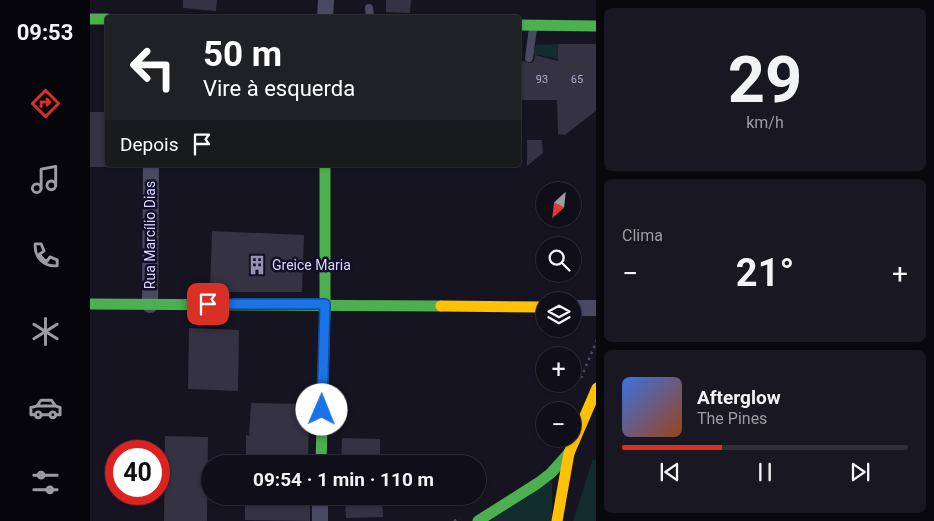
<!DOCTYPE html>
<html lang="pt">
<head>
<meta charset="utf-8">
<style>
  body { margin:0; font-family:Roboto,sans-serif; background:#191822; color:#f1f3f6; height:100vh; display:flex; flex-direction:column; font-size:19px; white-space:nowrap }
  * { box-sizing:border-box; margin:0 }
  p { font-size:16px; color:#9c9ca2 }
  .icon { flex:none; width:28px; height:28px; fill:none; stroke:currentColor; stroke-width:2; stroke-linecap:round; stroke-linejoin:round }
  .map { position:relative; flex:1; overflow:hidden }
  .details { display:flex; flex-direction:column; gap:8px; padding:8px; background:#09080e; width:338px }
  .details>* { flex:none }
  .guide { position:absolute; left:15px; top:15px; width:416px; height:152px; border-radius:5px; box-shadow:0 1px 4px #0004,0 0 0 1px #302f38; background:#202124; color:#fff; overflow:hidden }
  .needle { width:32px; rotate:207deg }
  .fabs { position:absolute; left:446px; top:182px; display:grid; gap:10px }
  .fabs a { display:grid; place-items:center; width:45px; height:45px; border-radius:50%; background:#100f19; box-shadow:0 1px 4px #0004,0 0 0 1px #302f38; font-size:25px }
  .speed { position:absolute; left:15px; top:440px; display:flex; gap:10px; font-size:25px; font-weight:700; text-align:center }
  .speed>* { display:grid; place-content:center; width:65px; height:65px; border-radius:50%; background:#100f19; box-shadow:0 1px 4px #0004,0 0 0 1px #302f38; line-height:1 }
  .speed .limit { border:8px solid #d22; background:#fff; color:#111 }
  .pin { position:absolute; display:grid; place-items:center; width:42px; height:42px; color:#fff; margin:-21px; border-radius:10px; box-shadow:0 2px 8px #0006 }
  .me { position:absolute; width:55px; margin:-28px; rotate:1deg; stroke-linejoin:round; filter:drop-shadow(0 0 4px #0008) }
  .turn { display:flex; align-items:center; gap:18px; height:105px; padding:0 15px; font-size:22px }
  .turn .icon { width:65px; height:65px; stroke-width:2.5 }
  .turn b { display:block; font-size:35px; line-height:42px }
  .then { display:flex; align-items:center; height:48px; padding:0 15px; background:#0003; gap:10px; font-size:19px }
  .big { font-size:38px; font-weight:700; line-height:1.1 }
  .details .tile { flex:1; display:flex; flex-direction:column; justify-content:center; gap:8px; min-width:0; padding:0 18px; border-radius:8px; background:#191822 }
  .details .dial { align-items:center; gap:0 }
  .dial b { font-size:65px; line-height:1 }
  .song { display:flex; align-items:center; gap:15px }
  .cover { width:60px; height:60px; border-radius:8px; background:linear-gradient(135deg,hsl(220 70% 55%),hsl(20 70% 35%)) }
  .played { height:5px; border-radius:2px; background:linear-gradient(90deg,#d93025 35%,#302f38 35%) }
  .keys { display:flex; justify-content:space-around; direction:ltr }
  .heat { display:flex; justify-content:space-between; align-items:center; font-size:28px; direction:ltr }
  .trip { position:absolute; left:111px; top:455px; width:285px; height:50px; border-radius:25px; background:#100f19; box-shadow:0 1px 4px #0004,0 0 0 1px #302f38; font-weight:700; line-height:50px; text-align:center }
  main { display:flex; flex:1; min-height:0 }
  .menu { display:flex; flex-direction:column; width:90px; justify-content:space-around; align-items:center; background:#06060a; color:#9c9ca2 }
  .menu .icon { width:35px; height:35px }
  .menu .active { color:#d93025 }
  .menu b { font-size:22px; color:#f1f3f6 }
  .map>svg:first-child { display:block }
</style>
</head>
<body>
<main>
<nav class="menu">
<b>09:53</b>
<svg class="icon active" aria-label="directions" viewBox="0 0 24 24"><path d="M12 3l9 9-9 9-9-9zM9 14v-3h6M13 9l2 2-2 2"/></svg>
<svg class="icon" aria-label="music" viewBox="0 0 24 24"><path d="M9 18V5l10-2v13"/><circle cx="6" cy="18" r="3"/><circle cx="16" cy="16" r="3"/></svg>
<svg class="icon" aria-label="phone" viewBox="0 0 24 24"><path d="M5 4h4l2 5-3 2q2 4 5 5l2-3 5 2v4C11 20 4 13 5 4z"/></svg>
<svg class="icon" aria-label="climate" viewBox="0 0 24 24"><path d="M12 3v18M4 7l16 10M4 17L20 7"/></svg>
<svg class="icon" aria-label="car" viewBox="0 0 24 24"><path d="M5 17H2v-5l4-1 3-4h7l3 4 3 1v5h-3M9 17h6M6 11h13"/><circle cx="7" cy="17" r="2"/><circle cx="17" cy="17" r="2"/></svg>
<svg class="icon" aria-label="filters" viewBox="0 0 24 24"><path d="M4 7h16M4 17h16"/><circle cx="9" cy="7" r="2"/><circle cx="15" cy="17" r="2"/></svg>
</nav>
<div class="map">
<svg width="507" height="521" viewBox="0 0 507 521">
  <rect width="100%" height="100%" fill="#161421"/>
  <g fill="#132c2d">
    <polygon points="468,44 468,59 443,54 446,45"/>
    <polygon points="503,459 506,461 506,521 483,521"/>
    <polygon points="462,478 462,521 400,521"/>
  </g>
  <g fill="#343243">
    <polygon points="93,0 127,0 126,11 93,8"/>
    <polygon points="296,0 321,0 320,13 296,12"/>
    <polygon points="468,44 507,44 507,110 475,135 468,134 467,100 429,100 429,60 441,63 444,61 445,55 468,61"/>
    <rect x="0" y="112" width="18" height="55"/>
    <polygon points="437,140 452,140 453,153 437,166"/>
    <polygon points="122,231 214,235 212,292 120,292"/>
    <polygon points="99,328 149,330 148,391 98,389"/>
    <polygon points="161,403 219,404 218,464 156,464 156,435 159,436"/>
    <polygon points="75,436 118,437 117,521 74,521"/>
    <polygon points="252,438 290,439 290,464 251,464"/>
    <polygon points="155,496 220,496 220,521 155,520"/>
    <polygon points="255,496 292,496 293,517 256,518"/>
  </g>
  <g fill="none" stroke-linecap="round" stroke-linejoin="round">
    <g stroke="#44505f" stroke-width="2.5" stroke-dasharray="2.5 4" stroke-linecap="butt">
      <polyline points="491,378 507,340"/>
      <polyline points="364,521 370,518"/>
    </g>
    <g stroke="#4a4962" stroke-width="8">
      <polyline points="279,8 280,18"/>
      <polyline points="439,58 443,28"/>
    </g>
    <g stroke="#4a4962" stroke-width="16">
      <polyline points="235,18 236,0"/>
      <polyline points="60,305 61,165"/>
      <polyline points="482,308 507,308"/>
      <polyline points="230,521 230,496"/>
    </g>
    <g stroke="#4caf50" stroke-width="11">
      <polyline points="0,19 18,19"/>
      <polyline points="429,25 507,26"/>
      <polyline points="0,304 351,306"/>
      <polyline points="231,464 235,305 235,165"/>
      <polyline points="388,521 448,483 461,473 479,453"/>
    </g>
    <g stroke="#ffc107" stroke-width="11">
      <polyline points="351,306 455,307"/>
      <polyline points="467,521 479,453 507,388"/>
    </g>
  </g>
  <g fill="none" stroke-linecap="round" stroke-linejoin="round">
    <defs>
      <polyline id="route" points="118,304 235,304 232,410"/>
    </defs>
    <use href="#route" stroke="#114b97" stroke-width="12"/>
    <use href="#route" stroke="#1a73e8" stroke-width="9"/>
  </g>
  <defs>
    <symbol id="building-bare" viewBox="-9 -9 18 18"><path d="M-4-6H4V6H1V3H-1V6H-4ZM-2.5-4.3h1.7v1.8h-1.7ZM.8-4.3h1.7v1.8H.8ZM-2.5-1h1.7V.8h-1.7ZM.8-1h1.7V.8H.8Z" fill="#9591b1" stroke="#130f26" stroke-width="2.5" paint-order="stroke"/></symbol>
  </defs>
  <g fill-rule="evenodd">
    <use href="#building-bare" x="153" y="251" width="28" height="28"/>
  </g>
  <g text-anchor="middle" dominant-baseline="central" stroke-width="5" stroke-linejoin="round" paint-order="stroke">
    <g font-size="11" fill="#b0acd0">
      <text x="452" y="79">93</text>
      <text x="487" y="79">65</text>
    </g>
    <g font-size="14" fill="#d9d4ff" stroke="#130f26">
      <text transform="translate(60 235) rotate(-90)">Rua Marcílio Dias</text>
    </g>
    <g font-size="14" fill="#d9d4ff" stroke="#130f26" text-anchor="start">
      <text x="182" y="265">Greice Maria</text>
    </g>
  </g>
</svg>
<div class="fabs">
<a><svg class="needle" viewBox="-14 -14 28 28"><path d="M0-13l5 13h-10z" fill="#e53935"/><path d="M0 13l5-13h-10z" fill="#9c9ca2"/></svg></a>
<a><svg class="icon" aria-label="search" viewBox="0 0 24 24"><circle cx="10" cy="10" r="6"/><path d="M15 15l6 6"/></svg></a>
<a><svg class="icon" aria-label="layers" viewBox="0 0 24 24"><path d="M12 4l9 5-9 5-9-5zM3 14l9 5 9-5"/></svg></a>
<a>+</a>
<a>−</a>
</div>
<div class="speed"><div class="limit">40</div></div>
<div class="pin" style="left:118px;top:304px;background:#d93025"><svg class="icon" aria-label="arrive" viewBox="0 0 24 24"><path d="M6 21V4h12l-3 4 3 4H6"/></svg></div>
<svg class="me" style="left:232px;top:410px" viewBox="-20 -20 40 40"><circle r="19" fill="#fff"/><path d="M0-13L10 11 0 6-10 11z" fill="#1a73e8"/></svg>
<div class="trip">09:54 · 1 min · 110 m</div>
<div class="guide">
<div class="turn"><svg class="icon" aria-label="left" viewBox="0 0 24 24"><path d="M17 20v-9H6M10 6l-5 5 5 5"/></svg><div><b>50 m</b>Vire à esquerda</div></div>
<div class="then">Depois<svg class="icon" aria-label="arrive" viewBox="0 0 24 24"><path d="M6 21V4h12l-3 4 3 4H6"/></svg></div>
</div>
</div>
<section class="details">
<div class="tile dial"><b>29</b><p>km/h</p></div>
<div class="tile"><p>Clima</p>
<div class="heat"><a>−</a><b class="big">21°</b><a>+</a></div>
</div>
<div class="tile">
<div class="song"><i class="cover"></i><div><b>Afterglow</b><p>The Pines</p></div></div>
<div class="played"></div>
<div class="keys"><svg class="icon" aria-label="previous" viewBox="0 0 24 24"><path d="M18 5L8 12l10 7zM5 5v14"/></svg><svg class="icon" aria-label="pause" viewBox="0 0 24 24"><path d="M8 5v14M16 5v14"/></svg><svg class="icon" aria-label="next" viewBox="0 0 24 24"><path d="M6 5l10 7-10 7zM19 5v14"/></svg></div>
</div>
</section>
</main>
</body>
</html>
